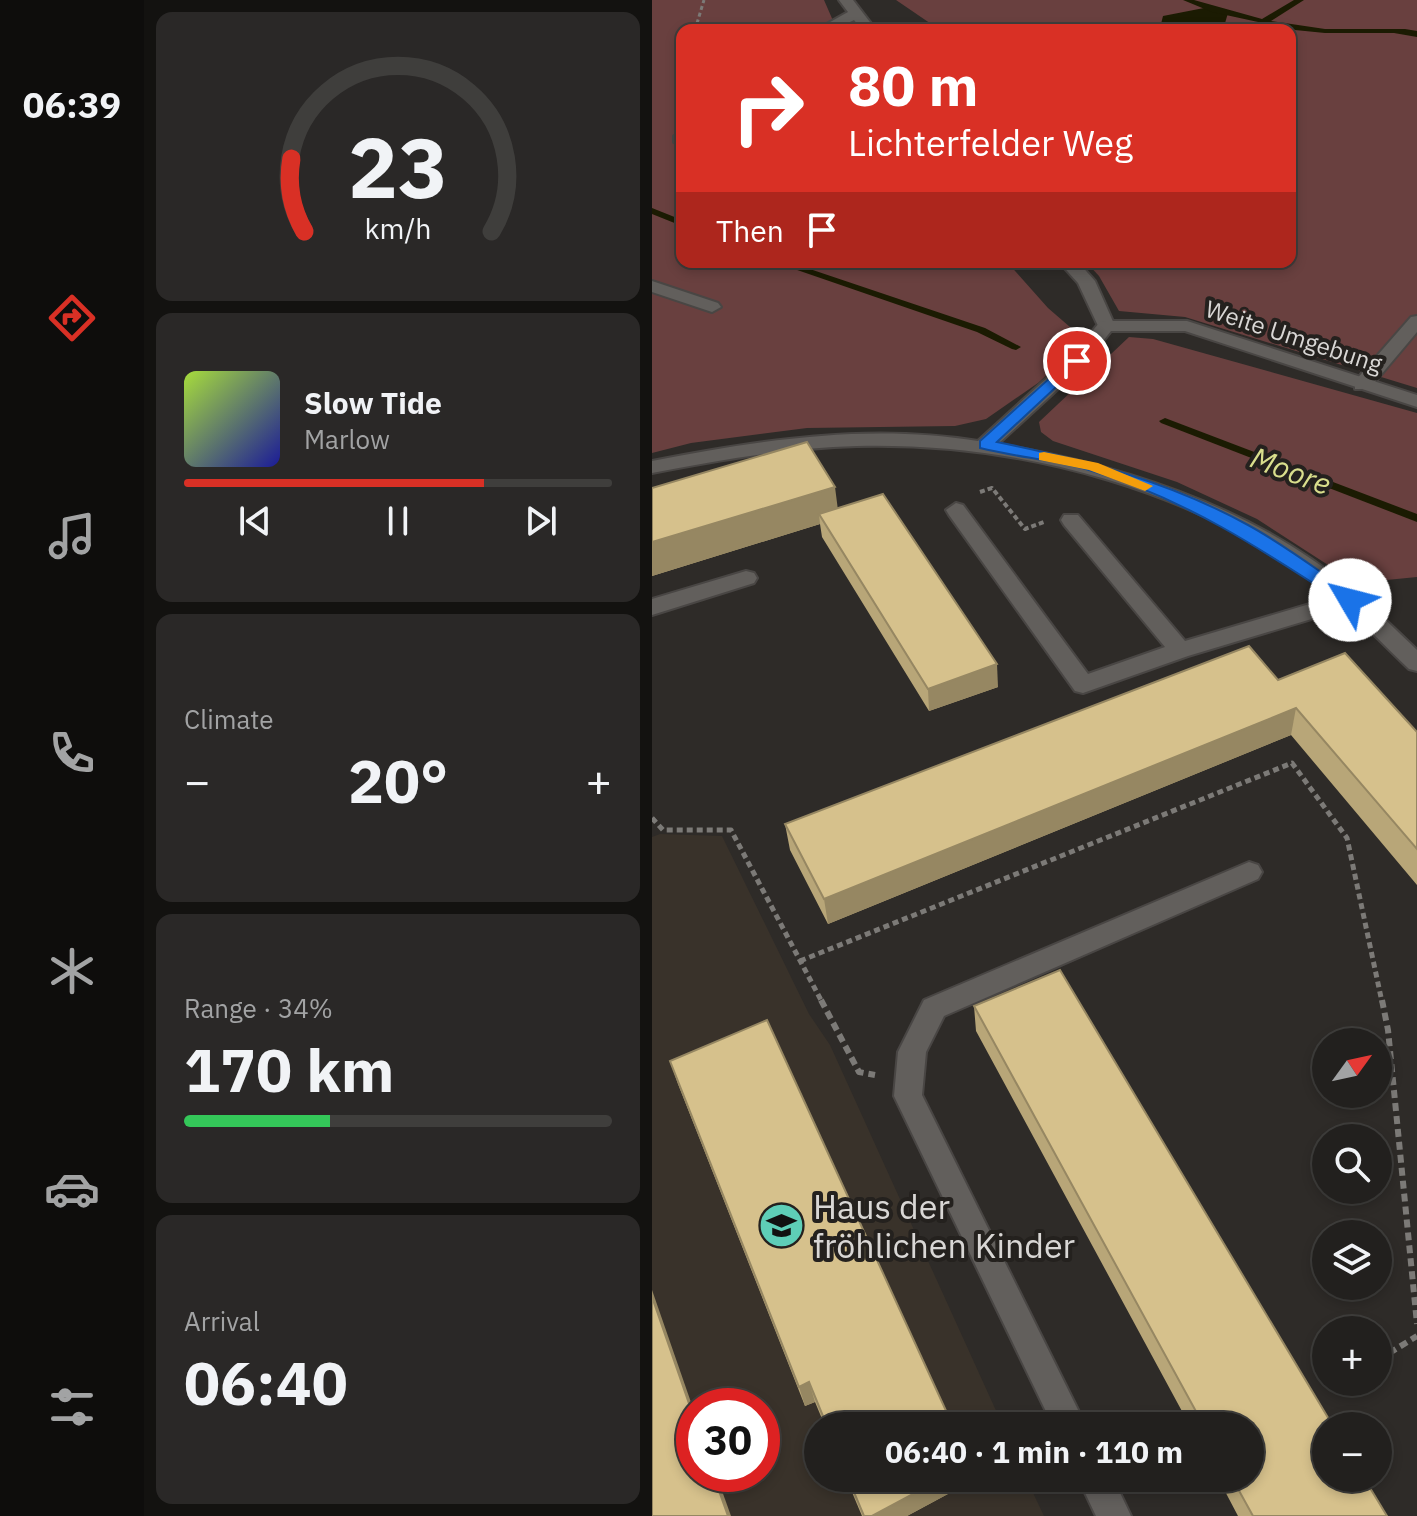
<!DOCTYPE html>
<html lang="en">
<head>
<meta charset="utf-8">
<style>
  body { margin:0; font-family:"IBM Plex Sans",sans-serif; background:#2a2827; color:#f1f3f6; height:100vh; display:flex; flex-direction:column; font-size:30px; white-space:nowrap }
  * { box-sizing:border-box; margin:0 }
  p { font-size:26px; color:#a2a3a4 }
  .icon { flex:none; width:44px; height:44px; fill:none; stroke:currentColor; stroke-width:2; stroke-linecap:round; stroke-linejoin:round }
  .map { position:relative; flex:1; overflow:hidden }
  .sheet { display:flex; flex-direction:column; gap:12px; padding:12px; background:#131210; width:508px }
  .sheet>* { flex:none }
  .top-card { position:absolute; left:24px; top:24px; width:620px; height:244px; border-radius:16px; box-shadow:0 4px 12px #0003,0 0 0 2px #3f3e3c; background:#d93025; color:#fff; overflow:hidden }
  .needle { width:52px; rotate:57deg }
  .fabs { position:absolute; left:660px; top:1028px; display:grid; gap:16px }
  .fabs a { display:grid; place-items:center; width:80px; height:80px; border-radius:50%; background:#22201e; box-shadow:0 4px 12px #0003,0 0 0 2px #3f3e3c; font-size:40px }
  .speed { position:absolute; left:24px; top:1388px; display:flex; gap:16px; font-size:40px; font-weight:700; text-align:center }
  .speed>* { display:grid; place-content:center; width:104px; height:104px; border-radius:50%; background:#22201e; box-shadow:0 4px 12px #0003,0 0 0 2px #3f3e3c; line-height:1 }
  .speed .limit { border:12px solid #d22; background:#fff; color:#111 }
  .pin { position:absolute; display:grid; place-items:center; width:68px; height:68px; color:#fff; margin:-34px; border:4px solid #fff; border-radius:50%; box-shadow:0 2px 8px #0007 }
  .me { position:absolute; width:88px; margin:-44px; rotate:307deg; stroke-linejoin:round; filter:drop-shadow(0 0 6px #0008) }
  .turn { display:flex; align-items:center; gap:28px; height:168px; padding:0 40px; font-size:36px }
  .turn .icon { width:104px; height:104px; stroke-width:2.5 }
  .turn b { display:block; font-size:56px; line-height:68px }
  .then { display:flex; align-items:center; height:76px; padding:0 40px; background:#0003; gap:16px; font-size:30px }
  .big { font-size:60px; font-weight:700; line-height:1.1 }
  .sheet .card { flex:1; display:flex; flex-direction:column; justify-content:center; gap:12px; min-width:0; padding:0 28px; border-radius:16px; background:#2a2827 }
  .sheet .dial { align-items:center; gap:0 }
  .dial svg { height:208px; overflow:visible; fill:none; stroke:#3f3e3c; stroke-width:7; stroke-linecap:round; text-anchor:middle }
  .dial text { fill:#f1f3f6; stroke:none }
  .song { display:flex; align-items:center; gap:24px }
  .cover { width:96px; height:96px; border-radius:12px; background:linear-gradient(135deg,hsl(80 70% 55%),hsl(240 70% 35%)) }
  .played { height:8px; border-radius:4px; background:linear-gradient(90deg,#d93025 70%,#3f3e3c 70%) }
  .keys { display:flex; justify-content:space-around; direction:ltr }
  .heat { display:flex; justify-content:space-between; align-items:center; font-size:44px; direction:ltr }
  .charge { height:12px; border-radius:6px; background:linear-gradient(90deg,#34c759 34%,#3f3e3c 0) }
  .trip { position:absolute; left:152px; top:1412px; width:460px; height:80px; border-radius:40px; background:#22201e; box-shadow:0 4px 12px #0003,0 0 0 2px #3f3e3c; font-weight:700; line-height:80px; text-align:center }
  main { display:flex; flex:1; min-height:0 }
  .menu { display:flex; flex-direction:column; width:144px; justify-content:space-around; align-items:center; background:#0e0d0c; color:#a2a3a4 }
  .menu .icon { width:56px; height:56px }
  .menu .on { color:#d93025 }
  .menu b { font-size:36px; color:#f1f3f6 }
  .map>svg:first-child { display:block }
</style>
</head>
<body>
<main>
<nav class="menu">
<b>06:39</b>
<svg class="icon on" aria-label="directions" viewBox="0 0 24 24"><path d="M12 3l9 9-9 9-9-9zM9 14v-3h6M13 9l2 2-2 2"/></svg>
<svg class="icon" aria-label="music" viewBox="0 0 24 24"><path d="M9 18V5l10-2v13"/><circle cx="6" cy="18" r="3"/><circle cx="16" cy="16" r="3"/></svg>
<svg class="icon" aria-label="phone" viewBox="0 0 24 24"><path d="M5 4h4l2 5-3 2q2 4 5 5l2-3 5 2v4C11 20 4 13 5 4z"/></svg>
<svg class="icon" aria-label="climate" viewBox="0 0 24 24"><path d="M12 3v18M4 7l16 10M4 17L20 7"/></svg>
<svg class="icon" aria-label="car" viewBox="0 0 24 24"><path d="M5 17H2v-5l4-1 3-4h7l3 4 3 1v5h-3M9 17h6M6 11h13"/><circle cx="7" cy="17" r="2"/><circle cx="17" cy="17" r="2"/></svg>
<svg class="icon" aria-label="filters" viewBox="0 0 24 24"><path d="M4 7h16M4 17h16"/><circle cx="9" cy="7" r="2"/><circle cx="15" cy="17" r="2"/></svg>
</nav>
<section class="sheet">
<div class="card dial"><svg viewBox="0 0 100 80">
<path d="M14 69A42 42 0 1 1 86 69"/>
<path d="M14 69A42 42 0 0 1 9 41" stroke="#d93025"/>
<text x="50" y="56" font-size="32" font-weight="700">23</text>
<text x="50" y="72" font-size="11">km/h</text>
</svg></div>
<div class="card">
<div class="song"><i class="cover"></i><div><b>Slow Tide</b><p>Marlow</p></div></div>
<div class="played"></div>
<div class="keys"><svg class="icon" aria-label="previous" viewBox="0 0 24 24"><path d="M18 5L8 12l10 7zM5 5v14"/></svg><svg class="icon" aria-label="pause" viewBox="0 0 24 24"><path d="M8 5v14M16 5v14"/></svg><svg class="icon" aria-label="next" viewBox="0 0 24 24"><path d="M6 5l10 7-10 7zM19 5v14"/></svg></div>
</div>
<div class="card"><p>Climate</p>
<div class="heat"><a>−</a><b class="big">20°</b><a>+</a></div>
</div>
<div class="card"><p>Range · 34%</p><b class="big">170 km</b><div class="charge"></div></div>
<div class="card"><p>Arrival</p><b class="big">06:40</b></div>
</section>
<div class="map">
<svg width="765" height="1516" viewBox="0 0 765 1516">
  <rect width="100%" height="100%" fill="#2e2b28"/>
  <path fill="#39322a" fill-rule="evenodd" d="M8 834 70 836 157 1014 178 1045 351 1426H166V1478H374L392 1516H0V837ZM42 1406H110V1474H42Z"/>
  <g fill="#69403f">
    <polygon points="0,0 172,0 182,23 198,25 202,30 30,30 30,262 355,262 396,308 433,340 386,383 334,419 303,426 155,428 39,443 0,453"/>
    <polygon points="244,0 765,0 765,388 533,317 467,311 447,276 434,262 638,262 638,30 288,30"/>
    <polygon points="477,337 501,339 765,413 765,577 704,583 605,519 525,482 401,441 389,432 387,422"/>
  </g>
  <polygon fill="#1b1b02" points="552,8 576,13 571,30 508,28 511,16"/>
  <g fill="none" stroke-linecap="round" stroke-linejoin="round">
    <g fill="#1b1b02" fill-rule="evenodd">
      <polygon points="531,0 542,0 610,19 642,0 652,0 619,21 673,29 753,29 765,31 765,37 742,33 673,33 643,30 560,12"/>
      <polygon points="0,208 30,220 30,226 0,214"/>
      <polygon points="122,262 137,262 333,328 369,347 364,350 360,349 325,332"/>
      <polygon points="513,418 765,514 765,522 509,423 507,421"/>
    </g>
    <defs>
      <g id="service">
        <polygon points="187,0 201,0 224,30 210,30 202,20 182,30 164,30 196,12"/>
        <polygon points="30,133 30,143 22,142 22,136"/>
        <polygon points="407,262 426,262 443,281 463,326 460,330 448,330 426,283"/>
        <polygon points="0,281 66,303 69,307 60,312 0,292"/>
        <polygon points="765,316 765,332 717,389 703,389 703,381 759,317"/>
        <polygon points="304,503 311,505 436,674 513,647 412,525 409,520 412,515 426,515 533,641 698,592 709,600 706,605 536,656 431,693 423,691 297,515 294,510"/>
      </g>
      <g id="minor">
        <path d="M454 321H535L765 395V407L533 331H459L432 365 346 444C470 465 599 506 698 588 721 607 743 629 765 650V671L757 669C732 645 708 620 682 598 553 490 370 442 205 446 135 448 68 460 0 473V461C107 440 217 423 326 441L418 357 448 322Z"/>
        <polygon points="94,571 102,573 105,578 102,583 0,615 0,599"/>
        <polygon points="597,862 606,865 610,872 606,879 292,1016 274,1052 270,1095 434,1426 401,1426 242,1096 246,1052 272,1000"/>
        <polygon points="426,1478 461,1478 479,1516 444,1516"/>
      </g>
    </defs>
    <use href="#service" stroke="#494644" stroke-width="4"/>
    <use href="#minor" stroke="#494644" stroke-width="4"/>
    <polyline stroke="#7c7a77" stroke-width="3" stroke-dasharray="4 3" stroke-linecap="butt" points="43,30 52,0"/>
    <polyline stroke="#7c7a77" stroke-width="4" stroke-dasharray="5 3" stroke-linecap="butt" points="328,492 340,488 373,529 392,522"/>
    <g stroke="#7c7a77" stroke-width="5" stroke-dasharray="6 4" stroke-linecap="butt">
      <polyline points="0,818 11,830 79,830 170,1002"/>
      <polyline points="148,961 640,763 695,838 730,1002"/>
    </g>
    <g stroke="#7c7a77" stroke-width="6" stroke-dasharray="8 5" stroke-linecap="butt">
      <polyline points="169,1000 207,1072 223,1075"/>
      <polyline points="730,1000 736,1030 765,1324"/>
      <polyline points="726,1360 765,1336"/>
    </g>
    <use href="#service" fill="#625f5c" fill-rule="evenodd"/>
    <use href="#minor" fill="#625f5c" fill-rule="evenodd"/>
  </g>
  <g fill="#b8a678">
    <polygon points="0,488 186,508 346,687 277,711 170,537 168,524 0,576"/>
    <polygon points="626,680 765,732 765,885 639,735 176,924 138,850 133,824"/>
    <polygon points="322,1006 735,1516 586,1516 566,1478 598,1478 598,1426 538,1426 324,1031"/>
    <polygon points="18,1061 301,1426 173,1426 163,1402 153,1406 26,1084"/>
    <polygon points="194,1478 320,1478 320,1481 255,1516 210,1516"/>
  </g>
  <g fill="#968762">
    <polygon points="183,487 187,518 167,514 168,524 0,576 0,542"/>
    <polygon points="345,664 346,687 277,711 276,689"/>
    <polygon points="644,708 639,735 176,924 172,899"/>
    <polygon points="0,1290 42,1411 42,1418 0,1297"/>
    <polygon points="157,1382 163,1402 153,1406 147,1387"/>
    <polygon points="61,1474 64,1474 79,1516 76,1516"/>
    <polygon points="291,1478 320,1478 320,1481 255,1516 220,1516"/>
  </g>
  <g fill="#d6c18c" stroke="#968762" stroke-width="2">
    <polygon points="155,442 183,487 0,542 0,488"/>
    <polygon points="231,494 345,664 276,689 167,514"/>
    <polygon points="597,646 626,680 693,653 765,732 765,849 644,708 172,899 133,824"/>
    <polygon points="408,970 681,1426 674,1426 674,1478 712,1478 735,1516 601,1516 580,1478 598,1478 598,1426 552,1426 322,1006"/>
    <polygon points="115,1020 301,1426 175,1426 157,1382 147,1387 18,1061"/>
    <polygon points="0,1297 42,1418 42,1474 61,1474 76,1516 0,1516"/>
    <polygon points="196,1478 291,1478 220,1516 212,1516"/>
  </g>
  <path fill="#1a73e8" stroke="#114b97" stroke-width="2" d="M420 358 432 361 345 442C434 460 516 481 596 525 633 545 669 573 704 596V604H693C611 550 532 498 437 470 402 460 364 457 328 448V441Z"/>
  <polygon fill="#f59e0b" points="392,452 446,463 501,486 493,491 437,470 387,460 387,453"/>
  <defs>
    <symbol id="school-disc" viewBox="-11 -11 22 22"><circle r="9.5" fill="#5eceb7" stroke="#24211e"/><path d="M0-5L7-2L0 1L-7-2ZM-4 1L0 2.5L4 1V4Q0 6-4 4Z" fill="#111"/></symbol>
  </defs>
  <g fill-rule="evenodd">
    <use href="#school-disc" x="104" y="1200" width="51" height="51"/>
  </g>
  <g text-anchor="middle" dominant-baseline="central" stroke-width="8" stroke-linejoin="round" paint-order="stroke">
    <g font-size="24" fill="#d9d7d5" stroke="#24211e">
      <text transform="translate(642 336) rotate(18)">Weite Umgebung</text>
    </g>
    <g font-size="30" font-style="italic" fill="#d9de8c" stroke="#24211e">
      <text transform="translate(639 470) rotate(21)">Moore</text>
    </g>
    <g font-size="34" fill="#d9d7d5" stroke="#24211e" text-anchor="start">
      <text x="161" y="1206">Haus der<tspan x="161" dy="39">fröhlichen Kinder</tspan></text>
    </g>
  </g>
</svg>
<div class="fabs">
<a><svg class="needle" viewBox="-14 -14 28 28"><path d="M0-13l5 13h-10z" fill="#e53935"/><path d="M0 13l5-13h-10z" fill="#a2a3a4"/></svg></a>
<a><svg class="icon" aria-label="search" viewBox="0 0 24 24"><circle cx="10" cy="10" r="6"/><path d="M15 15l6 6"/></svg></a>
<a><svg class="icon" aria-label="layers" viewBox="0 0 24 24"><path d="M12 4l9 5-9 5-9-5zM3 14l9 5 9-5"/></svg></a>
<a>+</a>
<a>−</a>
</div>
<div class="speed"><div class="limit">30</div></div>
<div class="pin" style="left:425px;top:361px;background:#d93025"><svg class="icon" aria-label="arrive" viewBox="0 0 24 24"><path d="M6 21V4h12l-3 4 3 4H6"/></svg></div>
<svg class="me" style="left:698px;top:600px" viewBox="-20 -20 40 40"><circle r="19" fill="#fff"/><path d="M0-13L10 11 0 6-10 11z" fill="#1a73e8"/></svg>
<div class="trip">06:40 · 1 min · 110 m</div>
<div class="top-card">
<div class="turn"><svg class="icon" aria-label="right" viewBox="0 0 24 24"><path d="M7 20v-9h11M14 6l5 5-5 5"/></svg><div><b>80 m</b>Lichterfelder Weg</div></div>
<div class="then">Then<svg class="icon" aria-label="arrive" viewBox="0 0 24 24"><path d="M6 21V4h12l-3 4 3 4H6"/></svg></div>
</div>
</div>
</main>
</body>
</html>
